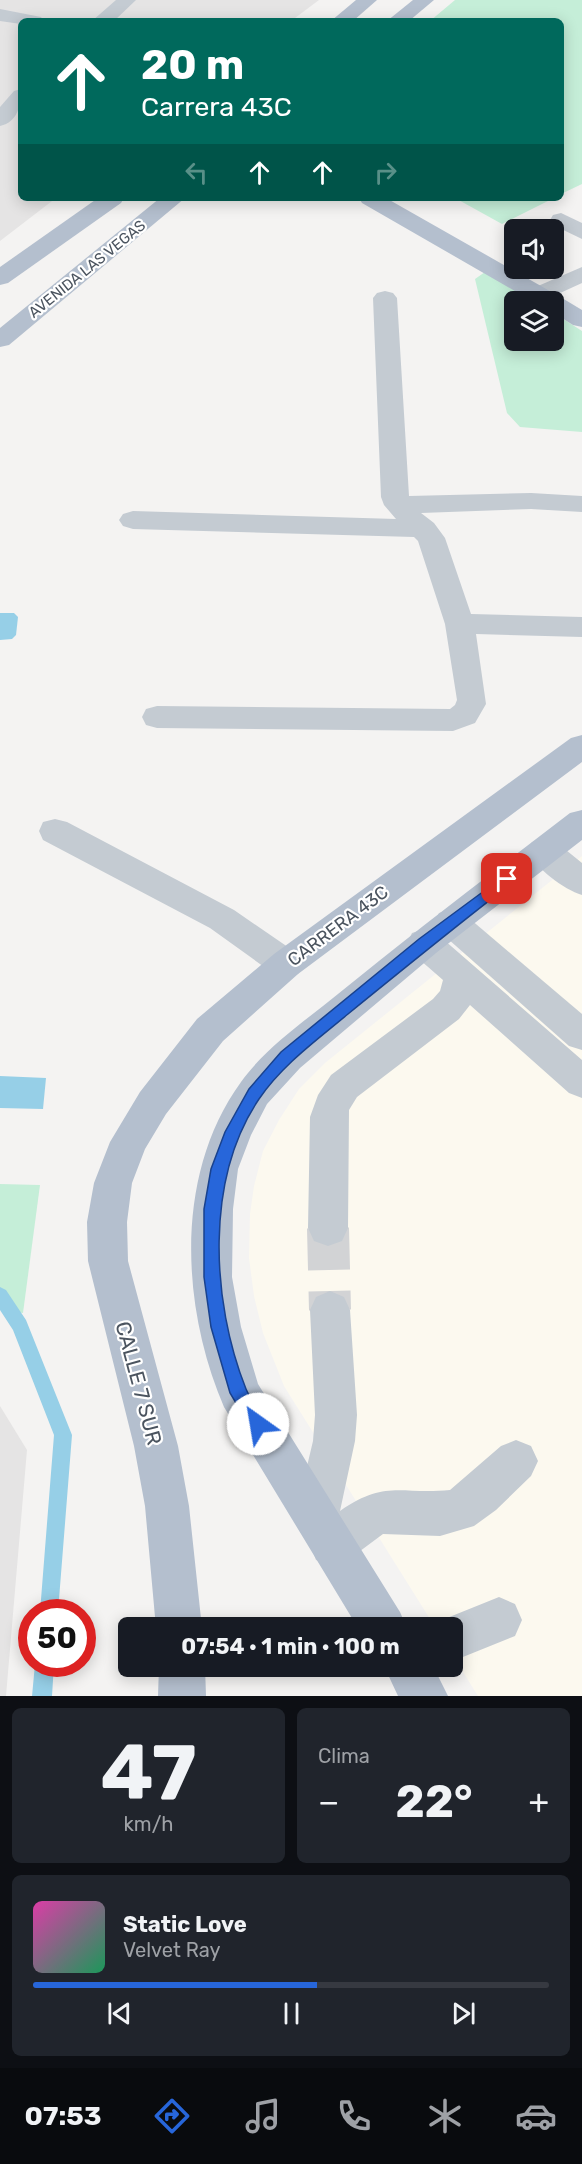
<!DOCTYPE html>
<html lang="es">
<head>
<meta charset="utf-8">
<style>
  body { margin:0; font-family:Rubik,sans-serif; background:#20242c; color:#f1f3f6; height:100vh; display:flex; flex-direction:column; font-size:22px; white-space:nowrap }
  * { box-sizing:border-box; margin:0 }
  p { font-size:20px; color:#9ea1a6 }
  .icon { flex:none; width:33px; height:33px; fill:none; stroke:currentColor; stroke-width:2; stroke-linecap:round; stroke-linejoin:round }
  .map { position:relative; height:1696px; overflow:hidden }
  .side { display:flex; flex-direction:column; gap:12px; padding:12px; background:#0d0f14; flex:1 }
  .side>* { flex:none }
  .banner { position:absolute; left:18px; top:18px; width:546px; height:183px; border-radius:9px; box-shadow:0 3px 15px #0003; background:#00695c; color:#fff; overflow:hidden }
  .fabs { position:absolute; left:504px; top:219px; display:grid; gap:12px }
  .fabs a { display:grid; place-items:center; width:60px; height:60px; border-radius:9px; background:#171b24; box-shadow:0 3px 15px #0003; font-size:30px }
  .speed { position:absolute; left:18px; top:1599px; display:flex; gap:12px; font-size:30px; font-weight:700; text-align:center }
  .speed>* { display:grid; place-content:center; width:78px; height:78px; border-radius:50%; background:#171b24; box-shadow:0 3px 15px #0003; line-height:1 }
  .speed .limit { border:9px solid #d22; background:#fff; color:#111 }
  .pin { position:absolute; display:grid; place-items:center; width:51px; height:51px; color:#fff; margin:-26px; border-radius:12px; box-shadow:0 3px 9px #0006 }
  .me { position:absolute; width:66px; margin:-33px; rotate:328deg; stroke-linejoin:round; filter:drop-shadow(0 0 4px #0008) }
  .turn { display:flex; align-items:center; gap:21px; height:126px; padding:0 24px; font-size:27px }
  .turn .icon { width:78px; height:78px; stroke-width:2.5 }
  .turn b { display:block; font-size:42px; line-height:51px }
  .lanes { display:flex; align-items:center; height:57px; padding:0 24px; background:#0003; justify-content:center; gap:30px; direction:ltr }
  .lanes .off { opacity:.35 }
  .big { font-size:45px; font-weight:700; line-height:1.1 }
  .side .widget { flex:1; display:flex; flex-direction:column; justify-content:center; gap:9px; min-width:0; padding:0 21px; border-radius:9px; background:#20242c }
  .side .dial { align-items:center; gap:0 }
  .dial b { font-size:78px; line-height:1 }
  .song { display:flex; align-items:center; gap:18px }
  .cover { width:72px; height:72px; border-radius:9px; background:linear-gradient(135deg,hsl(320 70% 55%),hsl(150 70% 35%)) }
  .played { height:6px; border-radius:3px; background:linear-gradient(90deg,#2766da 55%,#363941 55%) }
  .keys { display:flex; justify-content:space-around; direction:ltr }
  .heat { display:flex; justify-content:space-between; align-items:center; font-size:33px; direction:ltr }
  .side .tiles { flex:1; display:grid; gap:12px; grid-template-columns:1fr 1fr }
  .widget:last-child { grid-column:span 2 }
  .trip { position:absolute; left:118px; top:1617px; width:345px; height:60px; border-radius:9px; background:#171b24; box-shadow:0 3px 15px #0003; font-weight:700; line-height:60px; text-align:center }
  .dock { display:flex; height:96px; justify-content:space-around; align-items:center; background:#090b0e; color:#9ea1a6 }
  .dock .icon { width:42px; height:42px }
  .dock .current { color:#2766da }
  .dock b { font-size:27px; color:#f1f3f6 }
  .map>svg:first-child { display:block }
</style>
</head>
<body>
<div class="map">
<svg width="582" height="1696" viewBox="0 0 582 1696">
  <rect width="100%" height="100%" fill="#f4f3f2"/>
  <polygon fill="#fcf9ef" points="582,856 582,1696 478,1696 453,1656 453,1628 435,1627 284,1386 263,1333 254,1296 249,1258 250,1214 254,1186 263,1151 279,1120 299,1089 325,1063"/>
  <g fill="#e5e4e4">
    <polygon points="0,0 319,0 291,21 21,21 21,198 56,198 0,241"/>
    <polygon points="0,1406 27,1450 6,1696 0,1696"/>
  </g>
  <g fill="#c5eed8">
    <polygon points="455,0 582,0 582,184 561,194 561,21 430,21"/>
    <polygon points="455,198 554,198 502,224"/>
    <polygon points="485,272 536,301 514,302 514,340 554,340 554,313 582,331 582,432 520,427 507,413 475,279"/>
    <polygon points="0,1184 40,1185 23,1313 0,1310"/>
  </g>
  <g fill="#96cfe7">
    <polygon points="0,613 14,613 18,617 16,635 12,639 0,640"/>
    <polygon points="0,1076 46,1078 43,1109 0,1108"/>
  </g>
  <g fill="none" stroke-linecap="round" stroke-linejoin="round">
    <g fill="#96cfe7" fill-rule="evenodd">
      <polygon points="0,1287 6,1290 26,1320 72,1435 58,1612 40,1612 54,1435 13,1330 0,1310"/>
      <polygon points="35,1664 54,1664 52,1696 32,1696"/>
    </g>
    <polyline stroke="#d2d3d5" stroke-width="42" stroke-dasharray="42 21" stroke-linecap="butt" points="328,1228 330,1310"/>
    <g fill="#c4cbd2" fill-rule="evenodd">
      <polygon points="116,0 136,0 114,21 92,21"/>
      <polygon points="0,9 41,17 44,21 21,21 21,24 0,21"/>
      <path d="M21 89C21 105 18 122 0 126V107L14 91Z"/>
      <polygon points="561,213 582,223 582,239 553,225 550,220 553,215"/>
      <polygon points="582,267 582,283 547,299 539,301 531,299 527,294 531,289"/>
      <polygon points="385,291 393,293 397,298 409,496 531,493 582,496 582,512 531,509 421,513 434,523 445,538 471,614 582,617 582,637 476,634 486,704 475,723 453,731 157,728 146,725 142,717 146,709 157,706 450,709 455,705 457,700 445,624 418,541 414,537 133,529 123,526 119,520 123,514 133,511 396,519 384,505 381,497 373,298 377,293"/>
      <polygon points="55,819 67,822 234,910 298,954 303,964 298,974 286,978 274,974 210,928 43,840 39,831 43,822"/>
      <path d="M544 839 556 842 582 863V895C563 889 537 869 527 851L532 842Z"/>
      <polygon points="451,909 463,913 582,1014 582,1050 569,1046 439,931 434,922 439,913"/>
      <polygon points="424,929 436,933 582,1060 582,1098 569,1093 470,1005 459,1019 357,1097 349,1110 348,1228 342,1241 328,1246 314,1241 308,1228 310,1117 318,1095 331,1075 433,999 440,991 443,980 412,953 407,943 412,933"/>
      <path d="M330 1291 344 1297 350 1310 357 1415 355 1441 340 1511C386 1479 400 1495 450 1490L501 1446 516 1440 531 1446 538 1461 531 1476 496 1510 474 1526 440 1536 383 1534 348 1560 332 1566 316 1560 310 1544 312 1537 301 1533 295 1517 313 1441 315 1415 310 1310 316 1297Z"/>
      <polygon points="499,1597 515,1604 522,1620 515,1636 453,1661 453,1628 434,1628 437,1622"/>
    </g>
    <g fill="#b4bfce" fill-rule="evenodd">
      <polygon points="356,0 377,0 353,21 331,21"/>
      <polygon points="413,0 434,0 409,21 387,21"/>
      <polygon points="98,198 124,198 121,203 8,283 0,285 0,267"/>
      <polygon points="160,198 185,198 9,345 0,347 0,328"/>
      <polygon points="359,198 386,198 562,298 582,310 582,327 573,325 554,313 554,302 534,302 362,203"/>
      <polygon points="582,735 582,762 298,974 223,1041 166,1114 145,1149 132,1183 127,1222 128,1261 178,1446 189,1506 202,1628 156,1628 145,1506 134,1446 88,1261 87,1222 94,1183 110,1142 140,1092 197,1019 274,954 571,738"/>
      <path d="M582 810V840L436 953 300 1068 267 1104 251 1135 238 1169 233 1209 232 1277 241 1327 258 1384 400 1612 407 1628H358L224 1407C181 1307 174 1174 241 1082 266 1047 305 1021 338 994 414 932 492 873 570 813Z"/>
      <polygon points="159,1666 205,1666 206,1696 158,1696"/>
      <polygon points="384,1666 433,1666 448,1696 398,1696"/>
    </g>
  </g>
  <path fill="#2766da" stroke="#19428e" stroke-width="1.5" d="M507 874 512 876 514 879 512 883C456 926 402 970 348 1014 317 1040 282 1065 259 1099 205 1179 211 1301 246 1389 251 1401 261 1411 267 1424L264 1430 258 1433 252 1430 230 1393 211 1327 204 1277V1209L211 1169 225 1132 249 1089 281 1052 419 939Z"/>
  <g text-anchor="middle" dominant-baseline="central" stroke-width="4.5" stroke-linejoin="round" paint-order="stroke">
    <g font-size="15" fill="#4b545f" stroke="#fff">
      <text transform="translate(87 269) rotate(-39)">AVENIDA LAS VEGAS</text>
    </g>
    <g font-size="18" fill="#4b545f" stroke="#fff">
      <text transform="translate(338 926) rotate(-37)">CARRERA 43C</text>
    </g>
    <g font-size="21" fill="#4b545f" stroke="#fff">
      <text transform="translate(139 1383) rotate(75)">CALLE 7 SUR</text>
    </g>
  </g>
</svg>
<div class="fabs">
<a><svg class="icon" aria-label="sound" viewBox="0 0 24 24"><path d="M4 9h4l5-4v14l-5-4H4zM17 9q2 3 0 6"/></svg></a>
<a><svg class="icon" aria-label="layers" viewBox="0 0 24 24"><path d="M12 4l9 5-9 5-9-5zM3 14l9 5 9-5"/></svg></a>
</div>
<div class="speed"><div class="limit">50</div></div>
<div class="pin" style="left:507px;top:879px;background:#d93025"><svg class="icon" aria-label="arrive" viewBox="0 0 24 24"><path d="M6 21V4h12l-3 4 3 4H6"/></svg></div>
<svg class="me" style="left:258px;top:1424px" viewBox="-20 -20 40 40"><circle r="19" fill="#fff"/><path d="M0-13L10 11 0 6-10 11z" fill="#2766da"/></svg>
<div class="trip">07:54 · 1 min · 100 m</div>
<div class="banner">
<div class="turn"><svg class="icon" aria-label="ahead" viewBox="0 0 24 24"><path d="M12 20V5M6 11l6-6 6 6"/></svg><div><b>20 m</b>Carrera 43C</div></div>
<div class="lanes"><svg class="icon off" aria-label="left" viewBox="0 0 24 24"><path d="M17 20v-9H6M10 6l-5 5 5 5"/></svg><svg class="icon" aria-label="ahead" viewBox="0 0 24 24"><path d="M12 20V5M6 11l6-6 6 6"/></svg><svg class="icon" aria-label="ahead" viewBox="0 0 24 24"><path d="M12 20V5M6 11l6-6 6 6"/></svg><svg class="icon off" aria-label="right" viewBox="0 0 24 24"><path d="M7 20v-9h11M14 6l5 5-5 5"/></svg></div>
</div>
</div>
<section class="side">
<div class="tiles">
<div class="widget dial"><b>47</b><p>km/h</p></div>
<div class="widget"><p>Clima</p>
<div class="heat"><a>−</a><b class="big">22°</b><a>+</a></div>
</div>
<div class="widget">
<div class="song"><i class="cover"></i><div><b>Static Love</b><p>Velvet Ray</p></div></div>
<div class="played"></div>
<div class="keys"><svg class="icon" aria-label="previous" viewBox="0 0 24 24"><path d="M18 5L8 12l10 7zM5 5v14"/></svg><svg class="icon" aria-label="pause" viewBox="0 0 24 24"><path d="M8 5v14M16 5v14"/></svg><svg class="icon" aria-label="next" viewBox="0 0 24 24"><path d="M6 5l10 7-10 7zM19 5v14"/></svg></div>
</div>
</div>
</section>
<nav class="dock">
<b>07:53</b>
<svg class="icon current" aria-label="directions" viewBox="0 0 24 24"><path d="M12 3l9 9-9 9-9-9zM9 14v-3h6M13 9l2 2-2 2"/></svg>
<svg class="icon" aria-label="music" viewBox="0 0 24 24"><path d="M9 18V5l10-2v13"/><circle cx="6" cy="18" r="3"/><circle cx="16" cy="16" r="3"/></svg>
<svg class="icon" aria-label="phone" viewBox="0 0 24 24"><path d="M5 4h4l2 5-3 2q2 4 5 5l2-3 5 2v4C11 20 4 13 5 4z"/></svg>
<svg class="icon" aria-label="climate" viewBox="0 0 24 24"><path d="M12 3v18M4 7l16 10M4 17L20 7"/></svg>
<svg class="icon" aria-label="car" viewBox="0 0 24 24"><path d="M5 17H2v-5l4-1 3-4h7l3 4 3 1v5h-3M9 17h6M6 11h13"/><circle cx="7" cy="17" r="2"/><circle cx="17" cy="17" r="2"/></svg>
</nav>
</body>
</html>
